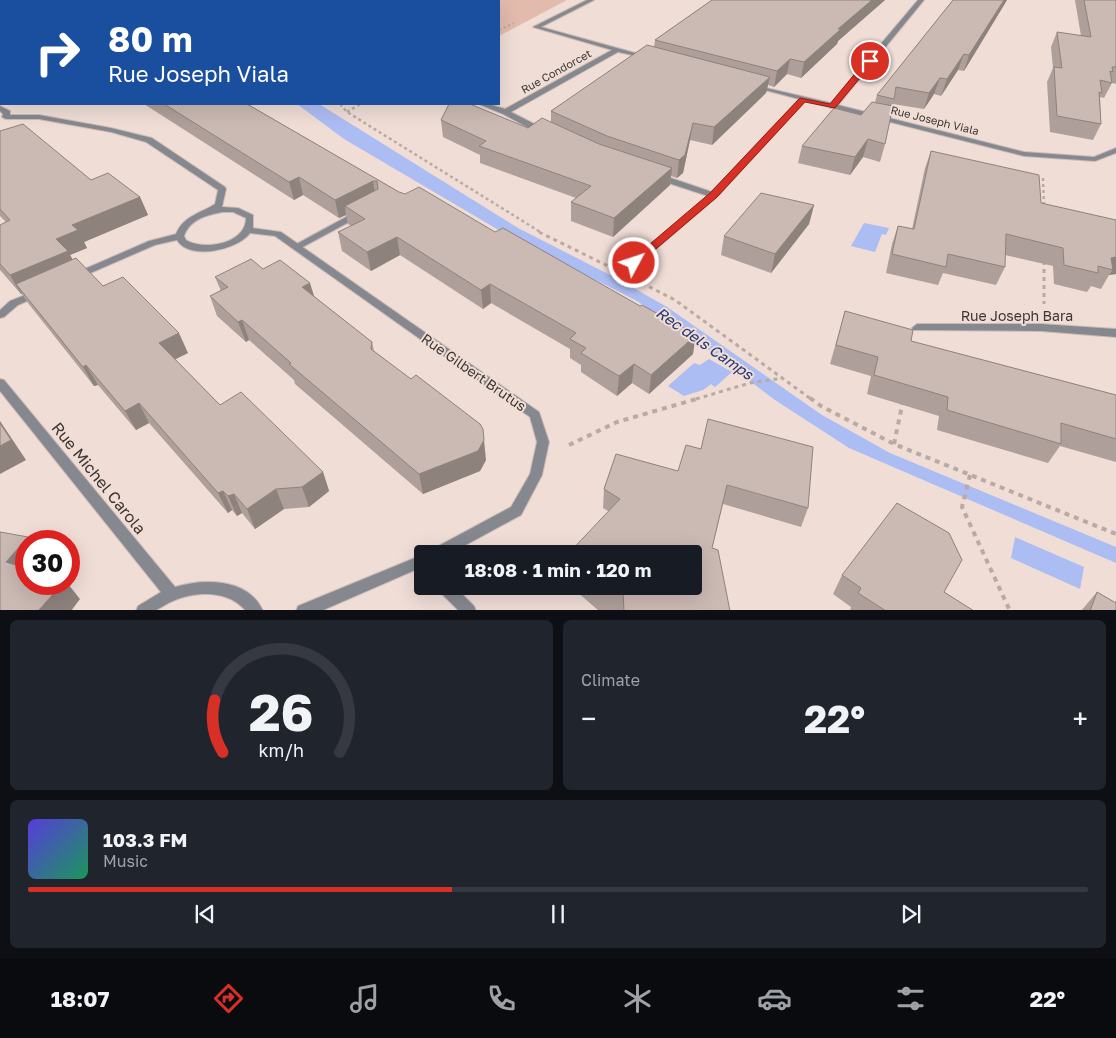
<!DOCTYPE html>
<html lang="en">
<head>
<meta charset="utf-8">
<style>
  body { margin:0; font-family:"Golos Text",sans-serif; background:#20242c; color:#f1f3f6; height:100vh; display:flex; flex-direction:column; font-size:19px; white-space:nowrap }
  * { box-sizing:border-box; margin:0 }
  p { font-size:16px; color:#9ea1a6 }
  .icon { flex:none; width:28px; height:28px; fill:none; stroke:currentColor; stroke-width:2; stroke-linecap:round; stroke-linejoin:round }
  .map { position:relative; height:610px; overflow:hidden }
  .panel { display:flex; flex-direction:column; gap:10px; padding:10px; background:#0d0f14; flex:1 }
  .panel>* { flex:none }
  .banner { position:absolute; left:0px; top:0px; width:500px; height:105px; box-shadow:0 5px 20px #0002; background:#1a4fa0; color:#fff; overflow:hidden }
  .speed { position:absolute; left:15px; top:530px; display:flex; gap:10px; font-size:25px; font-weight:700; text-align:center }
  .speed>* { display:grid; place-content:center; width:65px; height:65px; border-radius:50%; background:#171b24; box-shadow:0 5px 20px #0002; line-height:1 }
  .speed .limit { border:8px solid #d22; background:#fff; color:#111 }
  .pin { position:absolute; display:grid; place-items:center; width:42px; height:42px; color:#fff; margin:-21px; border:2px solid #fff; border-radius:50%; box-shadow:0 1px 5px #0007 }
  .me { position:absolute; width:55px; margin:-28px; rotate:50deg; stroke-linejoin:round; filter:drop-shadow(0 0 4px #0008) }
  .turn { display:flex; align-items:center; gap:18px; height:105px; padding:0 25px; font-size:22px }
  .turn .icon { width:65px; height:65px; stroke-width:2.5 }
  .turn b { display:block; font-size:35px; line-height:42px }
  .big { font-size:38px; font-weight:700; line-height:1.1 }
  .panel .widget { flex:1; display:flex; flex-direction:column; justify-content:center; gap:8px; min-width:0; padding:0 18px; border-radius:8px; background:#20242c }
  .panel .dial { align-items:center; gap:0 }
  .dial svg { height:130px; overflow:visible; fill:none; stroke:#363941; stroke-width:7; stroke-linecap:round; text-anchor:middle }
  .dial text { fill:#f1f3f6; stroke:none }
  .song { display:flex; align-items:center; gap:15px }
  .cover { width:60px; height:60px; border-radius:8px; background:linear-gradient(135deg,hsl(250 70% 55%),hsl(150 70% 35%)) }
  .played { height:5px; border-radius:2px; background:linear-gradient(90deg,#d93025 40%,#363941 40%) }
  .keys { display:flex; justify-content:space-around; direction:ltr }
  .heat { display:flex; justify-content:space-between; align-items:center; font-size:28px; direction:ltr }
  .panel .tiles { flex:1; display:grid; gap:10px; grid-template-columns:1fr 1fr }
  .widget:last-child { grid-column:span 2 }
  .trip { position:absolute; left:414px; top:545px; width:288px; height:50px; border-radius:5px; background:#171b24; box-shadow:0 5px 20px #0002; font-weight:700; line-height:50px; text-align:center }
  .tabs { display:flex; height:80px; justify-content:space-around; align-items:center; background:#090b0e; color:#9ea1a6 }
  .tabs .icon { width:35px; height:35px }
  .tabs .selected { color:#d93025 }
  .tabs b { font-size:22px; color:#f1f3f6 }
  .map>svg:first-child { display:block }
</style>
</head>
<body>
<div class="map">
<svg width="1116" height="611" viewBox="0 0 1116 611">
  <rect width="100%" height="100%" fill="#efddd6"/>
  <polygon fill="#e2bbad" points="92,0 567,0 499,36 499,1"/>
  <g fill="#acbdf3">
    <polygon points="297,104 319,104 518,228 618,279 667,307 822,415 890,453 1116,547 1116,563 849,448 775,400 686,333 637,301 502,232 344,139"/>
    <polygon points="864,223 889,228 886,235 882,234 875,252 851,246"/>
    <polygon points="709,359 732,372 715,387 711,384 703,390 684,396 668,386 694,363 700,365"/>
    <polygon points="1015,537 1084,567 1080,589 1011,558"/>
  </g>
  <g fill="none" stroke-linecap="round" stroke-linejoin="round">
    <defs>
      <polygon id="lane" points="359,210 363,213 362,215 299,249 296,250 291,247"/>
      <g id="street">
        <polygon points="587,0 594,0 541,27 646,56 646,58 618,52 511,112 546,130 546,134 540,134 503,114 481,105 480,104 489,104 505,109 612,50 533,27"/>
        <polygon points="918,0 924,0 838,105 1024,152 1094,157 1116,148 1116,153 1095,161 1024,156 835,108 830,108 829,107 805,101 717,197 637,265 631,265 629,263 631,261 708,196 656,179 656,175 662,175 712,192 799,99 753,87 753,85 831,103"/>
        <path d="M0 106 10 111V115H39L111 128 152 138 225 187 226 189 222 207 238 208 253 215V228L281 232 539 412 549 442 542 475 521 515 449 554H429L431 550 511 507 530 474 537 442 530 417 275 236 250 233C238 250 189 261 177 240L155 245 79 278H73L71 276 73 274 149 241 176 234C183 216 201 213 215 204L218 190 146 142 111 132 39 119H6L2 117 3 114 0 111ZM223 212H233L246 218C246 244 204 251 186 240L184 236C190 219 207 215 223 212Z"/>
        <polygon points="38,290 41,291 43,293 41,295 18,305 4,317 0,318 0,310 10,301"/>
        <polygon points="917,324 1041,324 1116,329 1116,337 1041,331 913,330 912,328"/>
        <path d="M0 379 4 380 175 587C204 578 249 578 263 611H246C228 590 197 591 173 601 167 603 161 608 156 610 150 611 142 611 136 611L138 606 161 592 0 391Z"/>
        <polygon points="422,555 422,567 321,611 296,611 298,606"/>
        <polygon points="437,586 454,586 474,606 476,611 459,611 439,591"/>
      </g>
    </defs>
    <use href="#lane" stroke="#cbbbb5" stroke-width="2"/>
    <use href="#street" stroke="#cbbbb5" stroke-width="2"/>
    <polyline stroke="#b9aaa4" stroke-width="2" stroke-dasharray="2.5 2.5" stroke-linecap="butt" points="499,30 514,23"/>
    <g stroke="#b9aaa4" stroke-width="2.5" stroke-dasharray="3 3" stroke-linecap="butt">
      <polyline points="340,104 347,112 542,233"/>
      <polyline points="347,112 360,104"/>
      <polyline points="1043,178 1044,207"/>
    </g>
    <g stroke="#b9aaa4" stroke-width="3" stroke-dasharray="4 4" stroke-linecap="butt">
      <polyline points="539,232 610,267"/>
      <polyline points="1044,261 1044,304"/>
      <polyline points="642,283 675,300 811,399"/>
      <polyline points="696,399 750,383 783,378"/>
    </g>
    <g stroke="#b9aaa4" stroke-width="4" stroke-dasharray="5 5" stroke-linecap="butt">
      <polyline points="810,398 821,406 894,444 1116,534"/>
      <polyline points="894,444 903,401"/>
      <polyline points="569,445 617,422 700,398"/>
      <polyline points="970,475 962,507 1010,611"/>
    </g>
    <use href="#lane" fill="#86888f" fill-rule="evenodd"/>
    <use href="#street" fill="#86888f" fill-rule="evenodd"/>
  </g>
  <g fill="#af9f9a">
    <polygon points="0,0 1,1 1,88 0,88"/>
    <polygon points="712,0 885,0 838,41 837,44 801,78 787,74 774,87 768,85 766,93 712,145 690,140 683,173 677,178 671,176 670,185 613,237 571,221 571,202 576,198 480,163 480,155 443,137 441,120 528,128 551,123 551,111 654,47 655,40"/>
    <polygon points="953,0 1007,0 964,71 958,70 941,96 934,94 924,109 893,104 885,144 880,162 863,157 850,175 798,163 802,146 861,115 875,102 877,95"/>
    <polygon points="1075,0 1116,0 1116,84 1112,83 1104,98 1100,97 1101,124 1093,140 1050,132 1047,82 1053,68 1051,47 1057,32 1081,36"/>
    <polygon points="144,104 247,104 399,192 693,354 649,394 632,383 617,396 581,372 581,365 570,358 570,349 491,303 483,309 400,255 371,271 342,251 338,232 351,226 348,224 346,215 339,218 303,195 294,200"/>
    <polygon points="0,131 91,180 140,197 148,215 84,242 87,248 70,255 73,260 103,286 188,353 175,359 220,405 323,472 329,491 309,507 284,509 255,529 242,513 237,516 232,510 228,513 149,423 136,430 98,385 94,386 28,303 22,294 21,294 0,270 0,225 6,222 0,216"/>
    <polygon points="931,151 1041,203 1116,220 1116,274 1109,275 1101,289 1091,286 1087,292 1054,284 1053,266 1005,255 1005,267 996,285 943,273 938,285 886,273 892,244 898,226 912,229 925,168"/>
    <polygon points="814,205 809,224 771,273 721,255 724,236"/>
    <polygon points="263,269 314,297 372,342 374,351 486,460 480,471 423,494 295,384 294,380 249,340 246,342 217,316 210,296 221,291 215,277"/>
    <polygon points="845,311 911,341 1116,395 1116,462 1060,446 1048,463 937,430 939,416 867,394 871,376 830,364"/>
    <polygon points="616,454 808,508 801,527 723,504 712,548 730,611 598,610 570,586 692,586 608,511 603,508 604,489"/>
    <polygon points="842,575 944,592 974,611 850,611 851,607 833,594"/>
    <polygon points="1097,592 1115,603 1116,600 1116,611 1081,611"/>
  </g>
  <g fill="#8e827d">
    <polygon points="42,0 54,0 54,1 41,1"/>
    <polygon points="872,0 885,0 838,41 837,44 801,78 804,62 838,29"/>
    <polygon points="1004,0 1007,0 964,71 969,55"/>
    <polygon points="964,54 958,70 941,96 947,79"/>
    <polygon points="790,59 787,74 774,87 777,71"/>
    <polygon points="770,77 766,93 712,145 714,127"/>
    <polygon points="940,78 934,94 924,109 929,93"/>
    <polygon points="693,123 690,140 683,173 677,178 679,160"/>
    <polygon points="868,139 863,157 850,175 855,157"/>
    <polygon points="672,168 670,185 613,237 614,218"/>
    <polygon points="299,177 303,195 294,200 289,182"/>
    <polygon points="373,181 376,198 345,206 346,215 339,218 335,200"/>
    <polygon points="140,197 148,215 84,242 87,248 70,255 78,270 16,284 22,294 21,294 10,275 72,225"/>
    <polygon points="814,205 809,224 771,273 775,254"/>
    <polygon points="397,237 400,255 371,271 367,252"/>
    <polygon points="1116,257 1116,274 1109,275 1113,270 1111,258"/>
    <polygon points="310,283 316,302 302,287"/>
    <polygon points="490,284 491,303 483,309 481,290"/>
    <polygon points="242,320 249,340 246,342 238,322"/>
    <polygon points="179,333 188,353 168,363 159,343"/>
    <polygon points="696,335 693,354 649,394 651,375"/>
    <polygon points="634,364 632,383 617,396 619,376"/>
    <polygon points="86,365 98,385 94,386 83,367"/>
    <polygon points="139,403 149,423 136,430 125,411"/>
    <polygon points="0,421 26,460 0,474"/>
    <polygon points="484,440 486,460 480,471 423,494 419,474"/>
    <polygon points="323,472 329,491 309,507 302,487"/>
    <polygon points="276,489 284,509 255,529 247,509"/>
    <polygon points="223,491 232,510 228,513 218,493"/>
    <polygon points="234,494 242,513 237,516 228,496"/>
    <polygon points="28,537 31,541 26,541 26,576 6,562"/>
    <polygon points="62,584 68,584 80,599 71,611 38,611"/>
  </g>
  <g fill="#cbb9b3" stroke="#8e827d">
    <polygon points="0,0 42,0 41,1 1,1 1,73 0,73"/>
    <polygon points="712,0 872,0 838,29 841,29 804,62 790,59 777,71 655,40"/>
    <polygon points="953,0 1004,0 969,55 964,54 947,79 940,78 929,93 896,87 894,99 877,95"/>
    <polygon points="1084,0 1116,0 1116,67 1112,67 1113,72 1110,71 1112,83 1100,80 1102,93 1099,92 1101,124 1057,116 1054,67 1062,68 1057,32 1091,37"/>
    <polygon points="647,45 770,77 714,127 693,123 685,155 679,160 607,136 551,111"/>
    <polygon points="872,102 893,106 885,144 868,139 855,157 802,146 834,108 861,115"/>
    <polygon points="164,104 247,104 399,192 405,194 419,187 495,232 503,228 640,306 642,305 696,335 651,375 634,364 619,376 581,353 586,348 570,339 576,333 490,284 481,290 397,237 367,252 338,232 365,219 345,206 378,189 377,181 373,181 335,200 299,177 289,182"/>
    <polygon points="449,104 470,104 528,128 542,118 599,144 672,168 614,218 571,202 591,186 479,146 486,141 441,120"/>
    <polygon points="23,124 91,180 108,173 140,197 72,225 78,230 56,239 68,251 10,275 0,264 0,225 10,220 0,209 0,131"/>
    <polygon points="931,151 1039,175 1041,203 1116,220 1116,257 1111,258 1113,270 1098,266 1098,273 1064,265 1063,248 1006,234 1005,267 948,254 946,267 892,254 898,226 914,229"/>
    <polygon points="761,193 814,205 775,254 724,236"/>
    <polygon points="76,258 103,286 123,277 179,333 159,343 220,405 241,392 323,472 302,487 276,489 247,509 234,494 228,496 223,491 218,493 139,403 125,411 86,365 83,367 16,284"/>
    <polygon points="251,259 263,269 280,260 310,283 302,287 372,342 371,349 411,379 416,375 480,424 483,429 484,440 478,451 419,474 289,364 291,363 242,320 238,322 210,296 228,287 215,277"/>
    <polygon points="845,311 913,330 911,341 1116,395 1116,439 1061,423 1061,444 947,410 948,397 874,375 878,357 836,345"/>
    <polygon points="708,419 813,447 808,508 727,485 712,548 718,550 730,611 624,611 623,592 599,592 592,586 692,586 692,554 568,554 620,499 604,489 616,454 678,471 686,445 701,449"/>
    <polygon points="0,423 11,440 0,446"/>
    <polygon points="897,503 949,533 962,560 944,592 974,611 886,611 858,593 861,588 842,575"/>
    <polygon points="0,532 28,537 6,562 26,568 26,584 62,584 38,611 0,611"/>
    <polygon points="1097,592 1116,603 1116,611 1090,611"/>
  </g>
  <polygon fill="#d93025" stroke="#8d1f18" points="867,59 874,61 835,108 805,102 717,197 637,265 630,265 628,263 630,261 710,193 800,98 830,104"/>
  <g text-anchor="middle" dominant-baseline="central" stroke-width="4" stroke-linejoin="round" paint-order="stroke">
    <g font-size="11" fill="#3c3532" stroke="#efddd6">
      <text transform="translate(556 71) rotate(-29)">Rue Condorcet</text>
      <text transform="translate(935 120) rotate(14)">Rue Joseph Viala</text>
    </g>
    <g font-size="14" fill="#3c3532" stroke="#efddd6">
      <text x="1017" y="315">Rue Joseph Bara</text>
      <text transform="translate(474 372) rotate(35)">Rue Gilbert Brutus</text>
    </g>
    <g font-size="15" font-style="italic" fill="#273473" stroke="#efddd6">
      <text transform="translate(705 343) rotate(35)">Rec dels Camps</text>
    </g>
    <g font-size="16" fill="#3c3532" stroke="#efddd6">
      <text transform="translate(99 478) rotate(51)">Rue Michel Carola</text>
    </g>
  </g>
</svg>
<div class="speed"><div class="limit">30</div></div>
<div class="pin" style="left:870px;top:61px;background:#d93025"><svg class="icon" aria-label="arrive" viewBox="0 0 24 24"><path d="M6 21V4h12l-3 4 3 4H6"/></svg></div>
<svg class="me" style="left:634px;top:263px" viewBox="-20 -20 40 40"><circle r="17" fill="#d93025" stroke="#fff" stroke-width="3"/><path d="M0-11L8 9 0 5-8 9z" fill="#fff"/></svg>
<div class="trip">18:08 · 1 min · 120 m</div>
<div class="banner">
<div class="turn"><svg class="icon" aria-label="right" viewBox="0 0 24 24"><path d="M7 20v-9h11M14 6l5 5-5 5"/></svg><div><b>80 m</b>Rue Joseph Viala</div></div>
</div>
</div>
<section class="panel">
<div class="tiles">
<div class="widget dial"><svg viewBox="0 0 100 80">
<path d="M14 69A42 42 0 1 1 86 69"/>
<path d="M14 69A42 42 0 0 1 9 37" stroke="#d93025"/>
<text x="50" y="56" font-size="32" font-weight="700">26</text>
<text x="50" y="72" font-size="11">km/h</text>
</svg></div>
<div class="widget"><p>Climate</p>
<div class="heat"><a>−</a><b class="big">22°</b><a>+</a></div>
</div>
<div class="widget">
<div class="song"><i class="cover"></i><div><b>103.3 FM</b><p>Music</p></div></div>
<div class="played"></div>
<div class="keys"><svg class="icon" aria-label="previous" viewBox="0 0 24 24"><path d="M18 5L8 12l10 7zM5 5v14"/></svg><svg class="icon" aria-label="pause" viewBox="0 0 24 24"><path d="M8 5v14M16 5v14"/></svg><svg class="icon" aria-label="next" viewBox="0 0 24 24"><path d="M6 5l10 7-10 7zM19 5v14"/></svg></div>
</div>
</div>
</section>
<nav class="tabs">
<b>18:07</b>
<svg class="icon selected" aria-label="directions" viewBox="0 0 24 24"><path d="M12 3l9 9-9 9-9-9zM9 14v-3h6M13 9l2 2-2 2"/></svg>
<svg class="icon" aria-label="music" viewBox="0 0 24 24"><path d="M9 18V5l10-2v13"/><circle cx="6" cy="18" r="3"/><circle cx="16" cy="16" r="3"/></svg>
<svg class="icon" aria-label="phone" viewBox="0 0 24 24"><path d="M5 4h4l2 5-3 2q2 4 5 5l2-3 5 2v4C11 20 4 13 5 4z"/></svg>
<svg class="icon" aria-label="climate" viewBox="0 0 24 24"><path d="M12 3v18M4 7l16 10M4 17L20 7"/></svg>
<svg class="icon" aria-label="car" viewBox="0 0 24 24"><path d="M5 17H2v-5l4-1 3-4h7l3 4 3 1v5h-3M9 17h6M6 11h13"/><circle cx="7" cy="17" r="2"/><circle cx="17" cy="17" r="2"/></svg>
<svg class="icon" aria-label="filters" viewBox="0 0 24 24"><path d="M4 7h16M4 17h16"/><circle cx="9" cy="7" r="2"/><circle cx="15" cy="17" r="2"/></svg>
<b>22°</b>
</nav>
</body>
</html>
